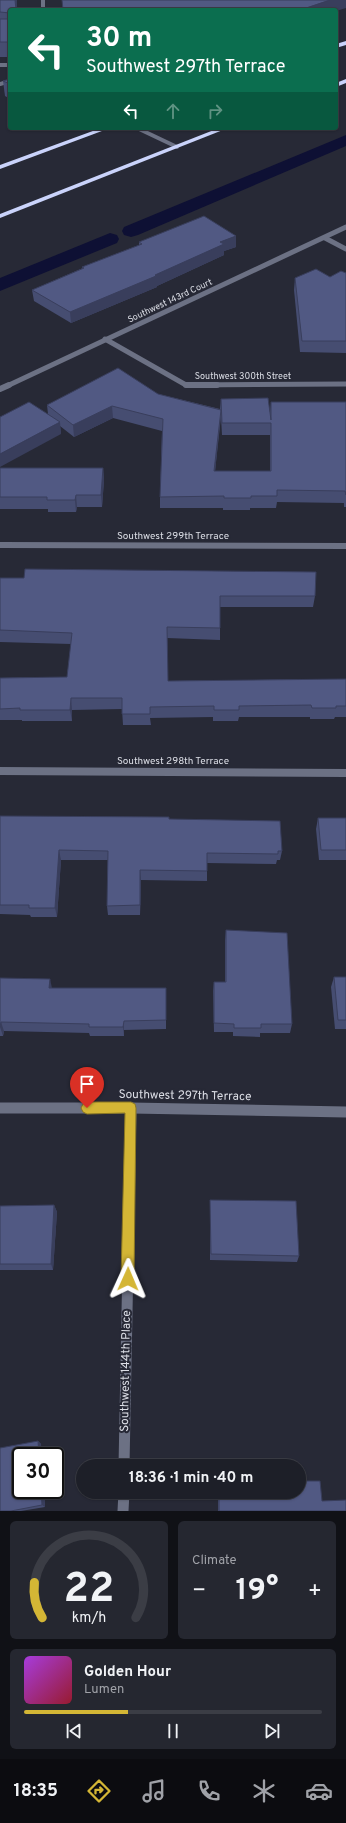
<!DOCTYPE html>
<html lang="en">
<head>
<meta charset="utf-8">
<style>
  body { margin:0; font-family:Overpass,sans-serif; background:#252730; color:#f1f3f6; height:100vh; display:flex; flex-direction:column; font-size:15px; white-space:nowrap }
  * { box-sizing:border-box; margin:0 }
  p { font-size:13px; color:#a0a2a8 }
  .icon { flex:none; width:22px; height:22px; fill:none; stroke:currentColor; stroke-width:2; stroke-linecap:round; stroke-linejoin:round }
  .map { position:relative; height:1511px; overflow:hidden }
  .drawer { display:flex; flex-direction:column; gap:10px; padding:10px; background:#101116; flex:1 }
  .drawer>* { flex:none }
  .guide { position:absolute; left:8px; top:8px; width:330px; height:122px; border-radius:4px; box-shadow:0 1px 3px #0004,0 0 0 1px #3b3d45; background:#0b6e4f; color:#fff; overflow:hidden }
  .speed { position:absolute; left:12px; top:1447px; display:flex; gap:8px; font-size:20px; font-weight:700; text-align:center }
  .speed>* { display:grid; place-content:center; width:52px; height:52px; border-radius:50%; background:#1d1f28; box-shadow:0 1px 3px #0004,0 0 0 1px #3b3d45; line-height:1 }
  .speed .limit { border:2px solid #111; border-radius:6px; background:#fff; color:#111 }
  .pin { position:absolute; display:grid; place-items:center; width:34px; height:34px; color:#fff; margin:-41px -17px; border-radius:50% 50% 50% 0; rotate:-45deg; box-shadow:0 0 4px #0007 }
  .pin .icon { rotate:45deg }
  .me { position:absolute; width:44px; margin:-22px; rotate:1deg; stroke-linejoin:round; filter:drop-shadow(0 0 3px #0008) }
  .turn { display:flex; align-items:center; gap:14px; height:84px; padding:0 12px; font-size:18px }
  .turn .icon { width:52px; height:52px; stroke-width:2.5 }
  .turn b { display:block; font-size:28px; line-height:34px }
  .lanes { display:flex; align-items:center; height:38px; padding:0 12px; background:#0003; justify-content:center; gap:20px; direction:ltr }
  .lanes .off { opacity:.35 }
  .big { font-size:30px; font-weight:700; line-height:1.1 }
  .drawer .card { flex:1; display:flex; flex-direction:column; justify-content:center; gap:6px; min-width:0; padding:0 14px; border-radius:6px; background:#252730 }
  .drawer .dial { align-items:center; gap:0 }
  .dial svg { height:104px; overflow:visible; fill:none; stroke:#3b3d45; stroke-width:7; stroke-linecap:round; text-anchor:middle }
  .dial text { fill:#f1f3f6; stroke:none }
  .song { display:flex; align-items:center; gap:12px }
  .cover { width:48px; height:48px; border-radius:6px; background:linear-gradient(135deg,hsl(280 70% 55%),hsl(350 70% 35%)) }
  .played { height:4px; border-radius:2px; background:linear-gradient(90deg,#d4b635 35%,#3b3d45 35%) }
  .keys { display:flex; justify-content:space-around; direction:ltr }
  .heat { display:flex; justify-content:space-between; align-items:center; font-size:22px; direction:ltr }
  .drawer .tiles { flex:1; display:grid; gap:10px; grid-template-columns:1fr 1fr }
  .card:last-child { grid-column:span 2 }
  .trip { position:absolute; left:76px; top:1459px; width:230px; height:40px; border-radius:20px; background:#1d1f28; box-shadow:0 1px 3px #0004,0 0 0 1px #3b3d45; font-weight:700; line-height:40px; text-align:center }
  .dock { display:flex; height:64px; justify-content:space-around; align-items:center; background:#0c0c10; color:#a0a2a8 }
  .dock .icon { width:28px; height:28px }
  .dock .on { color:#d4b635 }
  .dock b { font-size:18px; color:#f1f3f6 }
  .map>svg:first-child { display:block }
</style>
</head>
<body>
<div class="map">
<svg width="346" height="1511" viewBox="0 0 346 1511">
  <rect width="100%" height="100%" fill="#272936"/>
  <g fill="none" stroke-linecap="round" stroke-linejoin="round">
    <g fill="#0e1034" fill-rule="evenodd">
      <polygon points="346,135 346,146 138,235 131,237 124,235 122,231 124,227"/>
      <polygon points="110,233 117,235 119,239 117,243 0,291 0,278"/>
    </g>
    <polyline stroke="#6c7184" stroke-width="4" points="137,128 177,147"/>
    <g stroke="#6c7184" stroke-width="4">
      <polyline points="43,0 43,10"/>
      <polyline points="0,65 10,65"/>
      <polyline points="0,84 10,81"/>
    </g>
    <g stroke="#6c7184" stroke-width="5">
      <polyline points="325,238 346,249"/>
      <polyline points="105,339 186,385 346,384"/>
      <polyline points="7,386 346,227"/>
    </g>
    <g stroke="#6c7184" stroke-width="6">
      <polyline points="186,385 217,385"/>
      <polyline points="0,389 9,385"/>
      <polyline points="0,545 346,546"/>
    </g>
    <polyline stroke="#6c7184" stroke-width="8" points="0,771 346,773"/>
    <g stroke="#6c7184" stroke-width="11">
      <polyline points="0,1108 131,1108 346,1112"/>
      <polyline points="124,1466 131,1108"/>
      <polyline points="123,1511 124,1492"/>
    </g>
    <g fill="#cad3fb" fill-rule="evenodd">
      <polygon points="346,41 346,45 336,48 336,44"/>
      <polygon points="346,79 346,83 336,87 336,83"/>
      <polygon points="101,128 110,128 0,169 0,165"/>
      <polygon points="219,128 228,128 0,218 0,214"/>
    </g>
  </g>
  <g fill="#464d71" fill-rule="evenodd">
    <polygon points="0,0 17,0 17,10 10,10 10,57 0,57"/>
    <polygon points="10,79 10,99 5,96 3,81"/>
    <polygon points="139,242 236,247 224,251 224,255 157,286 157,287 71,323 34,301 32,290 83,268 82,267 139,245"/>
    <polygon points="346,273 346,353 300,352 294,290 295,278 330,277"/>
    <path d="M158 394 220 409 221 399 270 412 271 402H346V507H344V503L277 502 276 508H250V510H223V508H160V497L162 431 113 418 74 437 60 426 61 434 48 414 47 405ZM221 417 222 435H270V471H215Z"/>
    <polygon points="0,468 103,468 104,480 102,507 77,507 76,512 48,512 48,509 0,509"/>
    <polygon points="0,578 315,596 313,607 220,607 220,640 167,638 168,681 346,679 346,717 335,717 334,719 310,719 310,717 239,717 238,721 213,721 213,717 150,718 151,725 123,725 122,709 72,710 72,721 22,721 22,720 0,720 0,678 67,677 71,644 0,642"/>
    <polygon points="0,816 169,819 282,851 280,860 277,860 276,864 207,863 207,881 141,880 140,915 108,915 107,906 108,860 61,860 57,917 31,917 30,915 0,914"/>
    <polygon points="318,818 346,818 346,860 319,860 316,829"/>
    <polygon points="226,930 292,1024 290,1033 260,1033 260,1037 233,1036 233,1032 214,1032 213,991 214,982 225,982 225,940"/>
    <polygon points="334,977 346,977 346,1029 335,1029 331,987"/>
    <polygon points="0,978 52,988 166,988 166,1029 124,1030 124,1036 90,1036 89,1033 4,1031 3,1036 0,1036"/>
    <polygon points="210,1200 299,1256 297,1262 210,1260"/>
    <polygon points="54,1205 57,1212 53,1270 0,1270 0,1206"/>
    <polygon points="38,1441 41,1444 21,1490 44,1490 45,1507 21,1511 0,1511"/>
    <polygon points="218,1492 299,1492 346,1511 218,1511"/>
  </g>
  <g fill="#393e5c">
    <polygon points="15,0 17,0 17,10 16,10"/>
    <polygon points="330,0 346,0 346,8 336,11 336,10 300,10"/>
    <polygon points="236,236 236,247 224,251 224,255 157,286 157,287 71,323 70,312 155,275 220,242"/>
    <polygon points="112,406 113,418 74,437 73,425"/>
    <polygon points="221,410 220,421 214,483 214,471"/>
    <polygon points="60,422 61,434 0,467 0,454"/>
    <polygon points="103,468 104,480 102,507 101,495"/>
    <polygon points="76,495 77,507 76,512 75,500"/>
    <polygon points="71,698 72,710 72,721 70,710"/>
    <polygon points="59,850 61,860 57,917 55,908"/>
    <polygon points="140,870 141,880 140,915"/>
    <polygon points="50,979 52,988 49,988"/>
    <polygon points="124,1021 124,1036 123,1027"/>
    <polygon points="1,1022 4,1031 3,1036 0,1027"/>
    <polygon points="54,1205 57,1212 53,1270 51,1264"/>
    <polygon points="38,1441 41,1444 42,1456 39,1456"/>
    <polygon points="41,1490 44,1490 45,1507 42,1505"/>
  </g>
  <g fill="#515983" stroke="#393e5c">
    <polygon points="0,0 15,0 16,10 10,10 10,13 0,12"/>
    <polygon points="62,0 330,0 300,10 63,10"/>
    <polygon points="10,18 10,42 0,42 0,19 9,19"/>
    <polygon points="10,79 10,84 3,81"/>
    <polygon points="204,216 236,236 220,242 224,244 155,275 156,276 70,312 32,290 84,268 82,267 142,244 139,242"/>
    <polygon points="316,269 330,277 341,271 346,273 346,341 302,341 295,278"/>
    <polygon points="118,368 158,394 221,410 214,471 271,471 271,423 222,423 221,399 268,398 271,420 271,402 346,402 346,495 345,491 277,490 277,496 251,496 251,498 224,498 224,496 160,497 163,419 112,406 73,425 47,405"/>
    <polygon points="29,402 60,422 0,454 0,417"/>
    <polygon points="0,468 103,468 101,495 76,495 75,500 47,500 47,497 0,497"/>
    <polygon points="25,569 316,572 315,596 220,596 220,628 167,627 168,681 346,679 346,706 336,706 336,708 312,708 311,705 239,706 239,710 214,710 214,706 150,707 150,714 122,714 122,698 71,698 70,710 20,710 20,708 0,709 0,678 67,677 72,633 0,630 0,578 24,578"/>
    <polygon points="0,816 169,817 169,819 280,821 282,851 278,851 278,854 207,853 207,871 140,870 140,905 107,906 108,851 59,850 55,908 29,908 29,905 0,905"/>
    <polygon points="318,818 346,818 346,850 321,850"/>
    <polygon points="226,930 287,933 292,1024 261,1024 261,1028 234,1028 234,1024 214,1023 214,982 226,982"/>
    <polygon points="334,977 346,977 346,1020 338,1020"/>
    <polygon points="0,978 50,979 49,988 166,988 166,1020 124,1021 123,1027 89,1027 89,1024 1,1022 0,1027"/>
    <polygon points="210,1200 296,1201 299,1256 211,1254"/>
    <polygon points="54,1205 51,1264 0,1264 0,1206"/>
    <polygon points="38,1441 39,1456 21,1456 21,1490 41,1490 42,1505 11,1511 0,1511 0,1448"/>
    <polygon points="299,1481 320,1481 322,1501 346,1500 346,1511 219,1511 219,1492 299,1492"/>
  </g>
  <polygon fill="#d4b635" stroke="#8a7622" points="87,1102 131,1102 135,1104 136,1108 134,1279 132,1283 128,1285 123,1283 121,1279 125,1113 87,1114 83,1112 81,1108 83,1104"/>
  <g text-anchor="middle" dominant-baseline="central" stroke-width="4" stroke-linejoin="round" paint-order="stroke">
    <g font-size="9" fill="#dcdee6" stroke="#272936">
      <text transform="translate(170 301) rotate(-25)">Southwest 143rd Court</text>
      <text x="243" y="376">Southwest 300th Street</text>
    </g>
    <g font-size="10" fill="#dcdee6" stroke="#272936">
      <text x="173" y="536">Southwest 299th Terrace</text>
      <text x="173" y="761">Southwest 298th Terrace</text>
    </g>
    <g font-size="12" fill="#dcdee6" stroke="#272936">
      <text transform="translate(185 1096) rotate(1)">Southwest 297th Terrace</text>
      <text transform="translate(126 1371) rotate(-89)">Southwest 144th Place</text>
    </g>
  </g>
</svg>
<div class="speed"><div class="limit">30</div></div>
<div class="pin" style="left:87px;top:1108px;background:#d93025"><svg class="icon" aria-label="arrive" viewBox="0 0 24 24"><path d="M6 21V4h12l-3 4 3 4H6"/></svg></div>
<svg class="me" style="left:128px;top:1279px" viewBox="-20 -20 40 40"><path d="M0-17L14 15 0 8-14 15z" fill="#d4b635" stroke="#fff" stroke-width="4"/></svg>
<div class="trip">18:36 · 1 min · 40 m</div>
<div class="guide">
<div class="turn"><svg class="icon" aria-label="left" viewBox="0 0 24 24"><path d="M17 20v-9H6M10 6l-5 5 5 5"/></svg><div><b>30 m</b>Southwest 297th Terrace</div></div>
<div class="lanes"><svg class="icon" aria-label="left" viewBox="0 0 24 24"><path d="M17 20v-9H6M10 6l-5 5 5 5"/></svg><svg class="icon off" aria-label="ahead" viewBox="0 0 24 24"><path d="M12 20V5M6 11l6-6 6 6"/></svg><svg class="icon off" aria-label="right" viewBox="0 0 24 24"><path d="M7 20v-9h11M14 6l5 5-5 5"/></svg></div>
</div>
</div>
<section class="drawer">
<div class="tiles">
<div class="card dial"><svg viewBox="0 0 100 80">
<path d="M14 69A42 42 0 1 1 86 69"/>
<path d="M14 69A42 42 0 0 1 8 42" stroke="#d4b635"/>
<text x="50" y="56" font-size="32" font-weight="700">22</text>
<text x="50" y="72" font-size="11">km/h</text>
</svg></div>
<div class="card"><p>Climate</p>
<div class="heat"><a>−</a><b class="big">19°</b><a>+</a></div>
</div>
<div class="card">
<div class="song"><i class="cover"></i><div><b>Golden Hour</b><p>Lumen</p></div></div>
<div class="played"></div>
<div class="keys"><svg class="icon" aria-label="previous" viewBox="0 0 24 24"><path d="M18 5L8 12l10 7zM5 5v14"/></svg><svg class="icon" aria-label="pause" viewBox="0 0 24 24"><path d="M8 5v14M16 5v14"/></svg><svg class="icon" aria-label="next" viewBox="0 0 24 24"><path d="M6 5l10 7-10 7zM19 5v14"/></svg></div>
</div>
</div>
</section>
<nav class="dock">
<b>18:35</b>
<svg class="icon on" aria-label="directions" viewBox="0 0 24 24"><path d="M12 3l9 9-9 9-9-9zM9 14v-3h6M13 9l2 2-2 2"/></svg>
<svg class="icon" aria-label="music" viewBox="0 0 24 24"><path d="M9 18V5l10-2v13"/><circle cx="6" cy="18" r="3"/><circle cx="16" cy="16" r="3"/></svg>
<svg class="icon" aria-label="phone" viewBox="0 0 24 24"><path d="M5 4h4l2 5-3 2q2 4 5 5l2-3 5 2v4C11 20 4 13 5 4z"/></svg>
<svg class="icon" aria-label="climate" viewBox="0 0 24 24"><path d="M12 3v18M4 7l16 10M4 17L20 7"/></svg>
<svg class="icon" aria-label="car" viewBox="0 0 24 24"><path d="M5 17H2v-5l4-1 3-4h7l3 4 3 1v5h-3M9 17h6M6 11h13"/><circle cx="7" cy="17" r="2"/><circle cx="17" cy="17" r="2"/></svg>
</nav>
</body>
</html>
